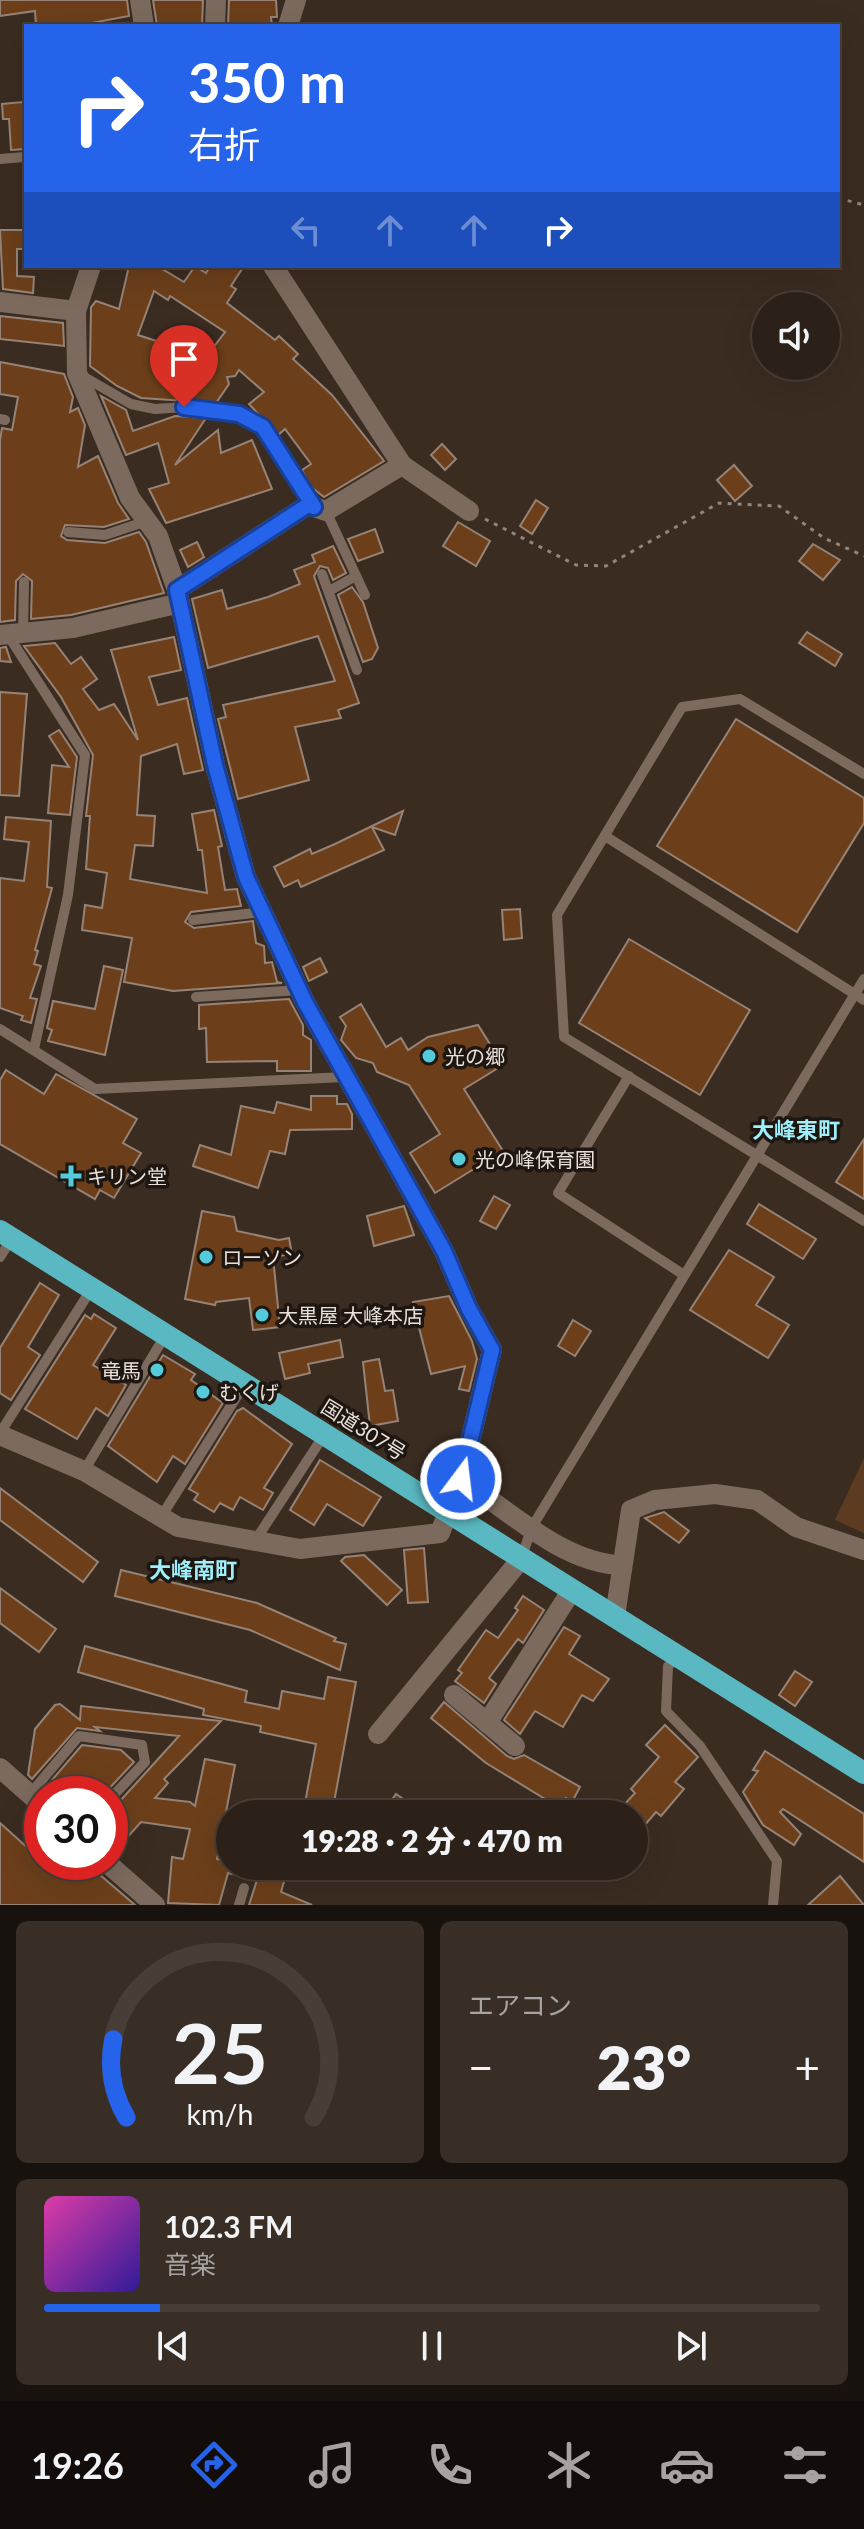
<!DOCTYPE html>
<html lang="ja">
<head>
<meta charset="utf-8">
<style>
  body { margin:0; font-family:Lato,"Noto Sans JP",sans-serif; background:#382e26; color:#f1f3f6; height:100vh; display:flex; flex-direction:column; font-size:30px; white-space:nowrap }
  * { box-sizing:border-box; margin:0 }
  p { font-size:26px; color:#a6a3a2 }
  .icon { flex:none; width:44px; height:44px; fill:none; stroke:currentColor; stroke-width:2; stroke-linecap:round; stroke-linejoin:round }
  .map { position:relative; height:1905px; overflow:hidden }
  .panel { display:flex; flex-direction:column; gap:16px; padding:16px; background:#18120e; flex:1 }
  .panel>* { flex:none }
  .top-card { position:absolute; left:24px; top:24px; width:816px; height:244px; border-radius:0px; box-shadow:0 8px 32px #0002,0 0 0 2px #483e38; background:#2563eb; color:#fff; overflow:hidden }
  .buttons { position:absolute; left:752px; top:292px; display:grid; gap:16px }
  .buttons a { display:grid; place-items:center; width:88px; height:88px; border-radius:50%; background:#2c2119; box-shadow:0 8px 32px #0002,0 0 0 2px #483e38; font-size:40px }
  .speed { position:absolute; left:24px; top:1776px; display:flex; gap:16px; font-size:40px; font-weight:700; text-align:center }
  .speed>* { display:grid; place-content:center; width:104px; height:104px; border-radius:50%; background:#2c2119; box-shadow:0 8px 32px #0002,0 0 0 2px #483e38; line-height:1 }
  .speed .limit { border:12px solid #d22; background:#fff; color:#111 }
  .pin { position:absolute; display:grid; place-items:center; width:68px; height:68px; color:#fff; margin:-82px -34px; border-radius:50% 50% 50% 0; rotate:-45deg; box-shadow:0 0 8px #0007 }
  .pin .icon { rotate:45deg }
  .me { position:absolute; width:88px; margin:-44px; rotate:15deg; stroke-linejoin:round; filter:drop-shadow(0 0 6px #0008) }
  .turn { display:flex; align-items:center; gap:28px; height:168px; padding:0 32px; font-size:36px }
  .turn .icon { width:104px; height:104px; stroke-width:2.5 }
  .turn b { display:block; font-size:56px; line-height:68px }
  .lanes { display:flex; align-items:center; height:76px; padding:0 32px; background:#0003; justify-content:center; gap:40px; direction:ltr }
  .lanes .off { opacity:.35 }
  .big { font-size:60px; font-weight:800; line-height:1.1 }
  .panel .card { flex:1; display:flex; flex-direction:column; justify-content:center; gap:12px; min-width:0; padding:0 28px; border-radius:12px; background:#382e26 }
  .panel .dial { align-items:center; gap:0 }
  .dial svg { height:208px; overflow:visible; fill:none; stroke:#483e38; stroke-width:7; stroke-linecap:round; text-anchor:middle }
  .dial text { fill:#f1f3f6; stroke:none }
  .song { display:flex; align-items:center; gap:24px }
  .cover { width:96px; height:96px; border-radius:12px; background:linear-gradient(135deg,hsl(320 70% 55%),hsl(250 70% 35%)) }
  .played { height:8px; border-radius:4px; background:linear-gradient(90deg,#2563eb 15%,#483e38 15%) }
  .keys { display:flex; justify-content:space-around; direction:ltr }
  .heat { display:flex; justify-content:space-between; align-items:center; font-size:44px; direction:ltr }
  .panel .tiles { flex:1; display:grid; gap:16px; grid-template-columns:1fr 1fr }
  .card:last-child { grid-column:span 2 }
  .trip { position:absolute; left:216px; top:1800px; width:432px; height:80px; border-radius:40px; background:#2c2119; box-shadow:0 8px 32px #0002,0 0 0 2px #483e38; font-weight:800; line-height:80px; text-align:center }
  .dock { display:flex; height:128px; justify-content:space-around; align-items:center; background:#120d0a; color:#a6a3a2 }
  .dock .icon { width:56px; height:56px }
  .dock .on { color:#2563eb }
  .dock b { font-size:36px; color:#f1f3f6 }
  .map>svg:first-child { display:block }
</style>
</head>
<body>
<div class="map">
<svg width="864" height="1905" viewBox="0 0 864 1905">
  <rect width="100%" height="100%" fill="#3b2c21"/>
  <polygon fill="#5d3b20" points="864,1458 864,1533 835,1520"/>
  <g fill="#6c3f1a" stroke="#968376" stroke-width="2" fill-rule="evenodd">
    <polygon points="0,0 127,0 129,16 76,26 36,26 35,11 0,16"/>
    <polygon points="153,0 203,0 202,26 157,26"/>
    <polygon points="229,0 276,0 277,17 271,17 272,26 228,26"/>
    <polygon points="23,102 26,149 11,150 9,119 3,119 2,104"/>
    <polygon points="0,230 26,230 26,249 17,249 17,276 34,277 33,293 3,289"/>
    <path d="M129 266H157L184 282 195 266 206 273 210 266H244L231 286 236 289 227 303 275 340 279 336 298 354 293 359 332 395 384 461 324 497 310 486 302 470 311 464 285 429 278 435 249 404 264 392 239 370 235 376 227 377 229 384 216 403 141 398 117 386 90 366 91 307 96 301 119 309ZM154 291 168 300 170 296 225 332 206 357 138 335Z"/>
    <polygon points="0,316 63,323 64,346 0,339"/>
    <polygon points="0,362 64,374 73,397 70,412 78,408 85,425 78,467 98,456 118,503 129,519 104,527 65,525 61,536 67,540 105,543 139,532 146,542 164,593 71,615 31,619 32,581 23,574 16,581 15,620 0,622 0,440 2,428 12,430 18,397 0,394"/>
    <polygon points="101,396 126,410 133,431 175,416 206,418 175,465 218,430 221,453 252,440 272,489 166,523 149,489 169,483 158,443 126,455"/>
    <polygon points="442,444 456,459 445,470 431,455"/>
    <polygon points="734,465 752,486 735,501 717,480"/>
    <polygon points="536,500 548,508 532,534 520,526"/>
    <polygon points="458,522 490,541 476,566 443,546"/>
    <polygon points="375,529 383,552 358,561 348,539"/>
    <polygon points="197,542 204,557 188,567 180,550"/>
    <polygon points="813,544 840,560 823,580 799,561"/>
    <polygon points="333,546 346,573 333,580 328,568 320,566 314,576 359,703 338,710 341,718 295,727 309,780 238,799 218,719 226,717 223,705 335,681 318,636 208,668 192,599 222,590 227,609 268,597 300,584 294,570 315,562 312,555"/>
    <polygon points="352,587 363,602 378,648 372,659 363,662 338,595"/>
    <polygon points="807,632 842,654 835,666 799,643"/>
    <polygon points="174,637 181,670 149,677 158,705 187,698 203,770 184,774 177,744 141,756 137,815 155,816 153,846 135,845 130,879 207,893 202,850 198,850 192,814 214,810 222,846 218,847 225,890 237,889 241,906 191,912 185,922 194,928 253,921 256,943 264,946 265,963 272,962 277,982 282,983 173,991 124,982 132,938 82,930 85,905 102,908 107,873 86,869 90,816 86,816 93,755 61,697 24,646 55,643 71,664 81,657 97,679 83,689 99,710 114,704 138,740 111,650"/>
    <polygon points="6,647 11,662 0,661 0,648"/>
    <polygon points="0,692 27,694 19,796 0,795"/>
    <polygon points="736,719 864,798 864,823 797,932 657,846"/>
    <polygon points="59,730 77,757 70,815 48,813 52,765 69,767 49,736"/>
    <polygon points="403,811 395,835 372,827 384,850 301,887 298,880 284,887 274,867 310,849 312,854 335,844"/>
    <polygon points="6,817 51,821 47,887 52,888 35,950 38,951 34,964 41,966 30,998 37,999 31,1023 21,1020 23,1016 0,1008 0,878 24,881 29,842 4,839"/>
    <polygon points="520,909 522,938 504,940 502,910"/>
    <polygon points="629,939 750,1010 700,1095 579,1023"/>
    <polygon points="320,958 327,972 309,981 303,967"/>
    <polygon points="104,966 123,970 105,1055 48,1041 52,1030 47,1028 53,1001 95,1009"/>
    <polygon points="289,999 303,1025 303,1035 311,1040 311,1071 277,1071 277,1061 207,1062 206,1028 199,1029 199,1005"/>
    <polygon points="361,1004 386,1047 401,1038 408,1050 428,1037 478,1025 503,1065 464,1089 503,1151 435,1193 410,1153 440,1134 409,1085 377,1072 373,1063 356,1058 341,1040 346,1026 340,1017"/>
    <polygon points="6,1070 44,1094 56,1074 137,1119 123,1143 141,1153 114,1198 100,1190 95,1199 0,1144 0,1080"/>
    <polygon points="311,1096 337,1096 337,1104 347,1104 352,1114 352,1129 290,1130 285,1154 270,1151 258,1188 193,1166 200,1145 231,1155 241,1106 274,1113 277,1102 311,1110"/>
    <polygon points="864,1139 864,1199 836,1182"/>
    <polygon points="494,1196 510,1205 496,1229 480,1221"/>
    <polygon points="759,1204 816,1239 803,1259 747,1224"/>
    <polygon points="404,1206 414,1235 374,1246 367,1216"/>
    <polygon points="202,1211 234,1217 237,1231 279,1240 289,1238 292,1254 273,1257 280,1327 253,1330 249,1298 216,1302 215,1305 185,1299"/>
    <polygon points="729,1250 774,1277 756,1305 789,1325 768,1358 690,1310"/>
    <polygon points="40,1283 59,1295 28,1347 40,1355 11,1400 0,1393 0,1348"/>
    <polygon points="449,1296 472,1341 477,1359 469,1391 459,1389 465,1366 431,1374 416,1316 413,1302"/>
    <polygon points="94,1314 116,1328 93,1365 126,1385 108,1416 96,1408 77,1439 25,1409 85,1315 91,1319"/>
    <polygon points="573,1320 591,1331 575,1356 558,1346"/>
    <polygon points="340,1340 343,1357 308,1364 310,1373 285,1379 279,1353"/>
    <polygon points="163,1355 195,1374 191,1380 223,1403 185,1464 173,1456 157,1482 108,1446"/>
    <polygon points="379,1359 385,1391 393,1390 398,1421 370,1426 363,1362"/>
    <polygon points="243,1408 292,1444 264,1488 273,1493 263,1510 240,1497 233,1510 220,1503 214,1512 194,1500 198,1494 189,1489 237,1411"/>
    <polygon points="320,1460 381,1497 363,1526 327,1504 314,1525 290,1510"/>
    <polygon points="0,1488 98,1562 83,1582 0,1520"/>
    <polygon points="664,1512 689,1531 679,1543 645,1518"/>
    <polygon points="424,1548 428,1602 408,1603 404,1550"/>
    <polygon points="364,1555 402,1590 387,1605 341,1561 345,1557"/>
    <polygon points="121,1570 257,1603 336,1638 334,1641 346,1644 340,1670 250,1630 115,1596"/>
    <polygon points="0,1588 56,1629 39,1652 0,1623"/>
    <polygon points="523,1596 544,1610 523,1643 518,1639 489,1678 496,1684 484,1703 455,1681 462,1673 458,1670 486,1630 498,1638 518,1610 515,1608"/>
    <polygon points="564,1627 580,1636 569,1654 609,1679 593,1701 582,1695 563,1727 535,1711 520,1734 504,1720"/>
    <polygon points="85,1646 247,1691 245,1702 279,1709 282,1691 324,1699 328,1677 356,1682 333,1808 305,1803 316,1744 260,1732 261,1726 203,1715 204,1709 78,1672"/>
    <polygon points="795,1671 812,1682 795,1706 779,1695"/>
    <polygon points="444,1702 507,1756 514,1759 524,1755 580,1787 572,1802 566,1798 560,1808 486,1763 431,1718"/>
    <polygon points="60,1704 80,1720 81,1706 221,1721 164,1779 168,1783 155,1798 190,1802 195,1806 205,1759 235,1765 217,1859 230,1862 230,1866 260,1866 286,1875 281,1892 312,1905 249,1905 257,1880 228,1873 219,1905 168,1903 172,1857 183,1859 190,1829 141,1822 114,1852 110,1850 110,1812 179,1736 95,1727 100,1731 77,1728 32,1779 28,1775 35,1729 55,1705"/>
    <polygon points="665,1725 698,1757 675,1782 684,1789 661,1816 656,1812 644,1826 622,1807 635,1793 631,1789 659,1757 646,1745"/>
    <polygon points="82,1745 121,1750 134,1762 104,1794 57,1794 61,1787 52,1780"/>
    <polygon points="765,1751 864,1814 864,1862 783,1809 780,1812 801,1834 794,1845 763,1825 743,1792 758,1771 753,1770"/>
    <polygon points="396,1794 425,1814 382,1814"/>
    <polygon points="0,1823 29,1849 42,1834 42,1862 85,1862 135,1905 0,1905"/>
    <polygon points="840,1876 864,1905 808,1905"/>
  </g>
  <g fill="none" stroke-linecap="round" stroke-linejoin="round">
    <g stroke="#91857c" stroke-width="3" stroke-dasharray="4 6" stroke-linecap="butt">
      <polyline points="838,198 864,205"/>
      <polyline points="485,519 576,565 606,566 719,503 779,506 824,538 864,556"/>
    </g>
    <g stroke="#7c6a5e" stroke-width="10">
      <polyline points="0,159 24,157"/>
      <polyline points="79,374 131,404 155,409 184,407 239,414 263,427 312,504"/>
      <polyline points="0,419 5,420"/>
      <polyline points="326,511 365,595"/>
      <polyline points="68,532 105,535 147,521"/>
      <polyline points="322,574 357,670"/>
      <polyline points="329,591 356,576"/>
      <polyline points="23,634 24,582"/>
      <polyline points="8,635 85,755 68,895 34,1049"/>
      <polyline points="864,774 740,699 682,707 557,915 564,1037 864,1221"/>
      <polyline points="605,836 864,1000"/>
      <polyline points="193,920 263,912"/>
      <polyline points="196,997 299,990"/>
      <polyline points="0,1029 95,1089 345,1077"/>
      <polyline points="629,1076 558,1193 684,1275"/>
      <polyline points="0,1257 12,1238"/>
      <polyline points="0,1433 92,1288"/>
      <polyline points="84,1471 166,1334"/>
      <polyline points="161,1517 244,1385"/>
      <polyline points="255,1541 324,1435"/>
      <polyline points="521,1559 532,1527 864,979"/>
      <polyline points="679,1657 668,1666 666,1711 700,1746 777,1861 773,1905"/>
      <polyline points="30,1794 79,1736 142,1745 145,1762 110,1799"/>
      <polyline points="239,1905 244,1888"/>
    </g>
    <g stroke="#7c6a5e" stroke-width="20">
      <polyline points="140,0 144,26"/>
      <polyline points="215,26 216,0"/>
      <polyline points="288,26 296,0"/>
      <polyline points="273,266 402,465"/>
      <polyline points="0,302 76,311"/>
      <polyline points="177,590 308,505 326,511 402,465 469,511"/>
      <polyline points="0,635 73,628 180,603"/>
      <polyline points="0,1435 84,1471 178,1527 300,1549 440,1533 461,1479 492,1350 469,1309 444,1251 305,1002 246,877 215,765 177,590 158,536 130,498 77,373 76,311 91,266"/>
      <path d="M461 1479C508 1510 564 1564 622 1565"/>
      <polyline points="615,1616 631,1510 655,1500 715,1494 757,1500 796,1527 864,1550"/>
      <polyline points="454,1695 515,1746"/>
      <polyline points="487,1723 572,1590"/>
      <polyline points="378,1734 521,1559"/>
    </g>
    <g stroke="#7c6a5e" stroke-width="20">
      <polyline points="0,1768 42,1805"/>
      <polyline points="106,1862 155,1905"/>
    </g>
    <polyline stroke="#59b8c1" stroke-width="22" points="0,1231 864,1773"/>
  </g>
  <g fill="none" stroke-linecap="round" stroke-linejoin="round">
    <defs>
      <polyline id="route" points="184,407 239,414 263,427 314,507 308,505 177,590 215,765 246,877 305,1002 444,1251 469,1309 492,1350 461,1479"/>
    </defs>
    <use href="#route" stroke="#184099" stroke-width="20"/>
    <use href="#route" stroke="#2563eb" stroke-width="14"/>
  </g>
  <g fill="#53cbda" stroke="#1d1611" stroke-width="3">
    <circle cx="429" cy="1056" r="8"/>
    <circle cx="459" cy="1159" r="8"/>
    <path d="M67 1164h8v8h8v8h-8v8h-8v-8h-8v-8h8z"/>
    <circle cx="206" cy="1257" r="8"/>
    <circle cx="262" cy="1315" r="8"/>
    <circle cx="157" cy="1370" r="8"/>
    <circle cx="203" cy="1392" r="8"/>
  </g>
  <g text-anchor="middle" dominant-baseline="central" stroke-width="7" stroke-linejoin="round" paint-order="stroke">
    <g font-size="20" fill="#eae0d9" stroke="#1d1611" text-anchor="start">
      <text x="445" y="1056">光の郷</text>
      <text x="475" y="1159">光の峰保育園</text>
      <text x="87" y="1176">キリン堂</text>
      <text x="222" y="1257">ローソン</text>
      <text x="278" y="1315">大黒屋 大峰本店</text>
      <text x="141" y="1370" text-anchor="end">竜馬</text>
      <text x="219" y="1392">むくげ</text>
    </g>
    <g font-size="20" fill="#eae0d9" stroke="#1d1611">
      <text transform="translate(364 1429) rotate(32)">国道307号</text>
    </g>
    <g font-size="22" font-weight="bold" fill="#9eeffa" stroke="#1d1611">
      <text x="796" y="1129">大峰東町</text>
      <text x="193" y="1569">大峰南町</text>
    </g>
  </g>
</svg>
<div class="buttons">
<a><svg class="icon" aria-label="sound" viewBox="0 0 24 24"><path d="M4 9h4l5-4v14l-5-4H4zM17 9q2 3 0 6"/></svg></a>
</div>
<div class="speed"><div class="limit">30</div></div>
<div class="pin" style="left:184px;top:407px;background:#d93025"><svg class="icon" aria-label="arrive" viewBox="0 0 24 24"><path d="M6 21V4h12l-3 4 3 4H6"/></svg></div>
<svg class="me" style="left:461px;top:1479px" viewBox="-20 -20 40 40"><circle r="17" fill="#2563eb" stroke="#fff" stroke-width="3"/><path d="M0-11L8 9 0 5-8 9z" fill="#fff"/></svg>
<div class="trip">19:28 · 2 分 · 470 m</div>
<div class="top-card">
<div class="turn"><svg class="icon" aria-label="right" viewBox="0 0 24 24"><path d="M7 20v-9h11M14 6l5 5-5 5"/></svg><div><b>350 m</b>右折</div></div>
<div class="lanes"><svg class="icon off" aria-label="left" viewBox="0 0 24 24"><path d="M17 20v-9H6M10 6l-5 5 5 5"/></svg><svg class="icon off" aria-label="ahead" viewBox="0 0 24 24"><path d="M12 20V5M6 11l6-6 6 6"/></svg><svg class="icon off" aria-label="ahead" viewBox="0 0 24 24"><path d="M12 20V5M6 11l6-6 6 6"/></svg><svg class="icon" aria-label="right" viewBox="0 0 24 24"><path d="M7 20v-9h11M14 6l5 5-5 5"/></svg></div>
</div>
</div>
<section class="panel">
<div class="tiles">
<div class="card dial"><svg viewBox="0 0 100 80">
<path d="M14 69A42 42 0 1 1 86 69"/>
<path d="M14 69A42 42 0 0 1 9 39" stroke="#2563eb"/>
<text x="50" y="56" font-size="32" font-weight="700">25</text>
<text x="50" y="72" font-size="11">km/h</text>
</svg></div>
<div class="card"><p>エアコン</p>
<div class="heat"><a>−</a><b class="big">23°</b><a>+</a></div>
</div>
<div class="card">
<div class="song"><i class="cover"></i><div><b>102.3 FM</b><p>音楽</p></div></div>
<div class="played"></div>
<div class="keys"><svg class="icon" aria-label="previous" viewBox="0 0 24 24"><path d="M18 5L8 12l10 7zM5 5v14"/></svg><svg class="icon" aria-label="pause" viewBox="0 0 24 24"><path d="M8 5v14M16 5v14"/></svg><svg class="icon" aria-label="next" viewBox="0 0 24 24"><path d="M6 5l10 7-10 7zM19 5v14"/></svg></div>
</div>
</div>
</section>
<nav class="dock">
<b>19:26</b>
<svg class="icon on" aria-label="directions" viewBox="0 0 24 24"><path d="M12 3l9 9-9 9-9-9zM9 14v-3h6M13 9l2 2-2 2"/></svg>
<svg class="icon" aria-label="music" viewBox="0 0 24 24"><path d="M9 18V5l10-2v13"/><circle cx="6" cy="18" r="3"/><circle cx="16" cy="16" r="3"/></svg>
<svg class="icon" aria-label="phone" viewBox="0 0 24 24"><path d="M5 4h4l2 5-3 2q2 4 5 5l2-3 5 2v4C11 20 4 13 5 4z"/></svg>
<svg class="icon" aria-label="climate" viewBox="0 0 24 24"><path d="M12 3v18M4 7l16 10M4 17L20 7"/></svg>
<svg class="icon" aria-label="car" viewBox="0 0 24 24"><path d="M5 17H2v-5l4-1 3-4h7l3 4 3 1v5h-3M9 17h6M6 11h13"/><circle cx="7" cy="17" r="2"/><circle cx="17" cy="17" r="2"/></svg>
<svg class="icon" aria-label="filters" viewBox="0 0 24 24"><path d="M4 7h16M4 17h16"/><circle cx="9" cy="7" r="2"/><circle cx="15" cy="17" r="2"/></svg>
</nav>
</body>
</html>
